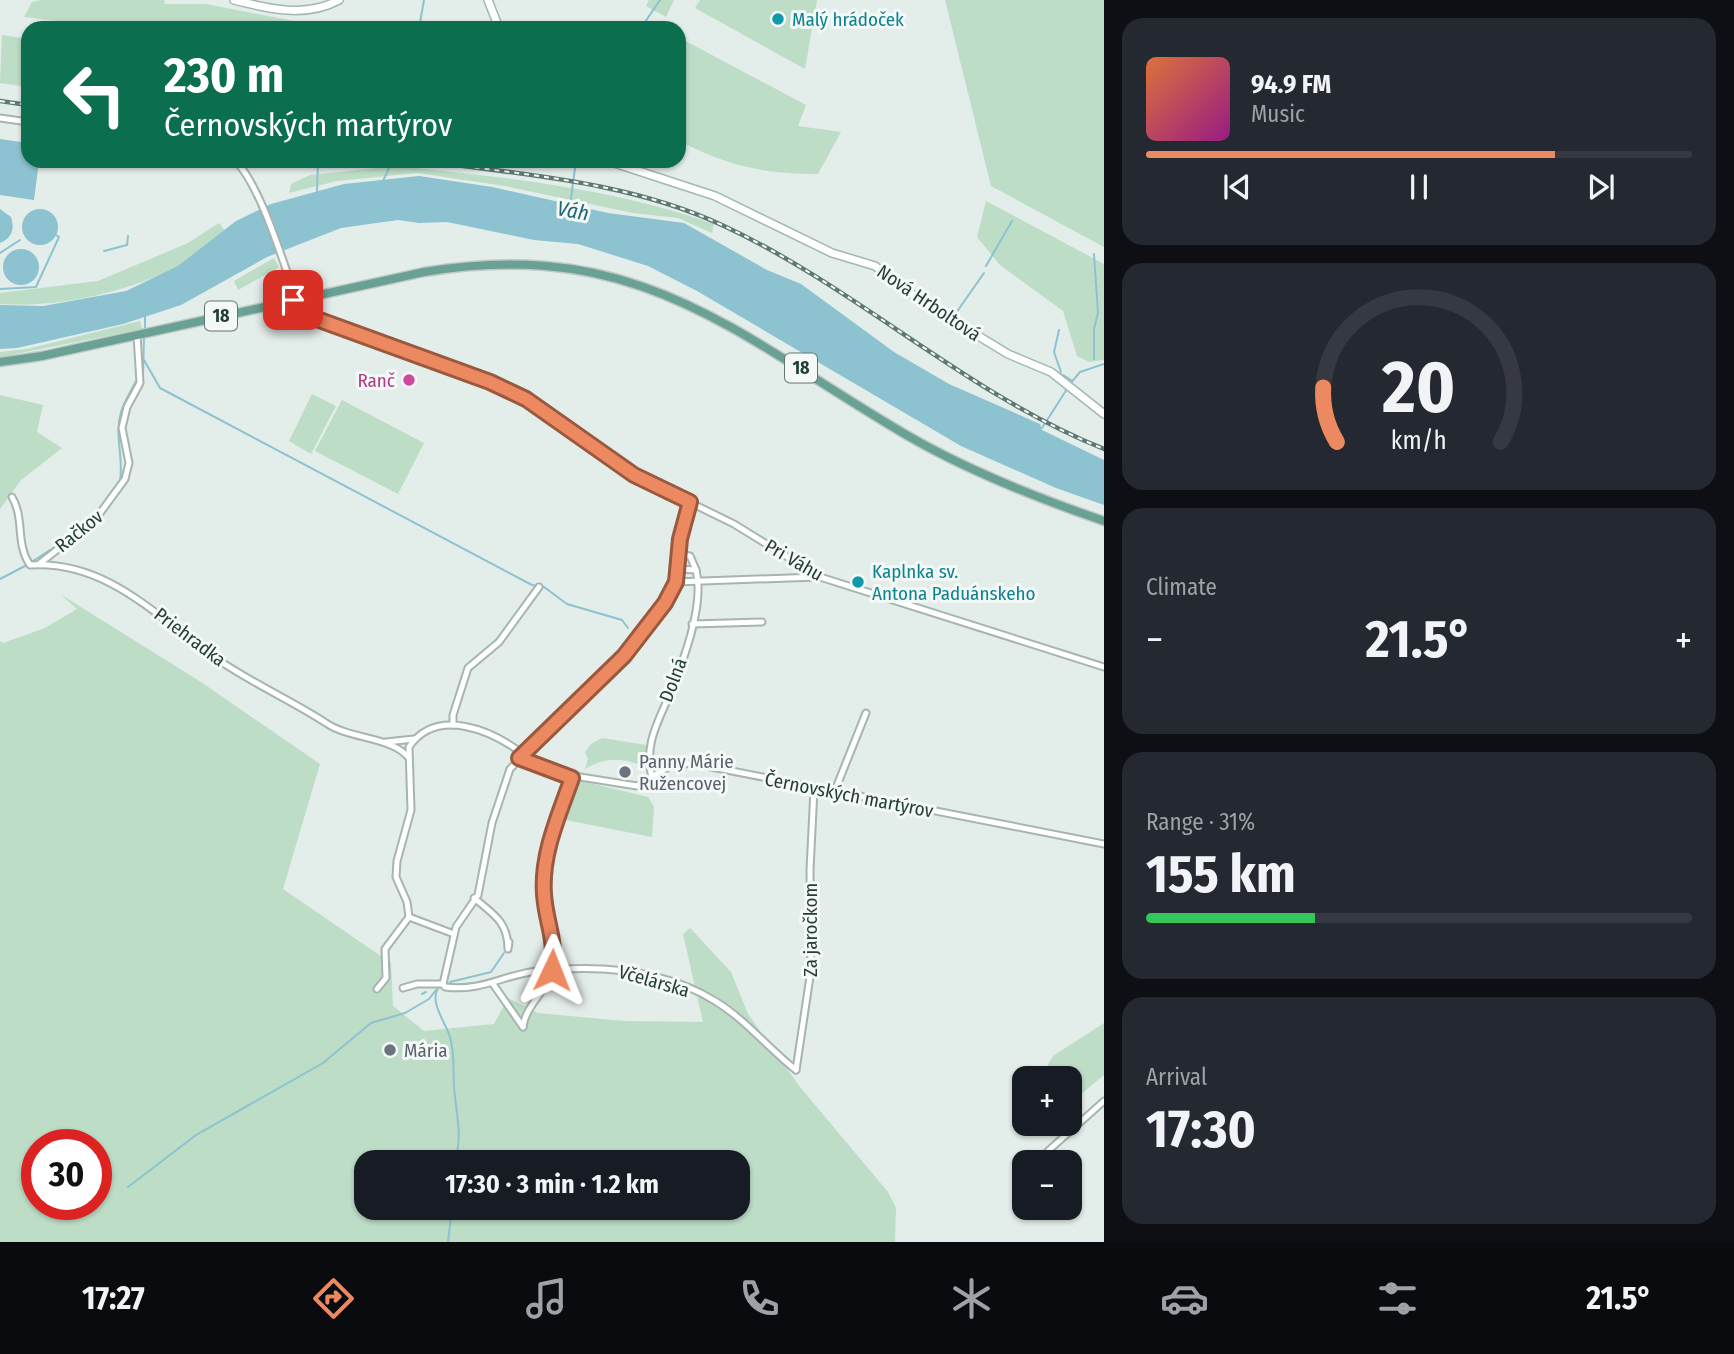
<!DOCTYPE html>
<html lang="en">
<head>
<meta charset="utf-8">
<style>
  body { margin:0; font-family:"Fira Sans Condensed",sans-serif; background:#242831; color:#f1f3f6; height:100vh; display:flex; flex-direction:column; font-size:26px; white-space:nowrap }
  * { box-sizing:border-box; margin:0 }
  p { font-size:23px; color:#9ea1a6 }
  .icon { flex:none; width:38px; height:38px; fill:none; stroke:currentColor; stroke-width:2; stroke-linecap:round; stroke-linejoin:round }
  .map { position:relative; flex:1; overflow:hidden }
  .drawer { display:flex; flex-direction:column; gap:18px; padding:18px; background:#0d0f14; width:630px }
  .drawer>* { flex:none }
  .top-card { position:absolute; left:21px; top:21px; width:665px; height:147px; border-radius:21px; box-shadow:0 2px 5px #0004; background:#0b6e4f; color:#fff; overflow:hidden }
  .controls { position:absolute; left:1012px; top:1066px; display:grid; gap:14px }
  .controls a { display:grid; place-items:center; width:70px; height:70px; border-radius:14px; background:#171b24; box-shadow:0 2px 5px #0004; font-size:35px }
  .speed { position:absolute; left:21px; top:1129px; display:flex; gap:14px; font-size:35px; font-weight:700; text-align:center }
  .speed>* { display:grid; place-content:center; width:91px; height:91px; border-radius:50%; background:#171b24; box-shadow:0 2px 5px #0004; line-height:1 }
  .speed .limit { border:10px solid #d22; background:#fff; color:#111 }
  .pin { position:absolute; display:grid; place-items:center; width:60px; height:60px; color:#fff; margin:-30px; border-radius:14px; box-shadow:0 4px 10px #0006 }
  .me { position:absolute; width:77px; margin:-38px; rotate:2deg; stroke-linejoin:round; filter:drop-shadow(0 0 5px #0008) }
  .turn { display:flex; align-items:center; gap:24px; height:147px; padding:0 28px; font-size:32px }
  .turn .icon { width:91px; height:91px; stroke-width:2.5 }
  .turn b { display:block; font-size:49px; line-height:60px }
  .big { font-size:52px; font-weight:700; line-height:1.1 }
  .drawer .card { flex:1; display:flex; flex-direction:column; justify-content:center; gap:10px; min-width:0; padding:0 24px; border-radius:21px; background:#242831 }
  .drawer .dial { align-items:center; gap:0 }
  .dial svg { height:182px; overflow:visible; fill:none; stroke:#363941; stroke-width:7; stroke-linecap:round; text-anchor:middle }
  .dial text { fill:#f1f3f6; stroke:none }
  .song { display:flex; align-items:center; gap:21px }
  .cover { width:84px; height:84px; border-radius:10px; background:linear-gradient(135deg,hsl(20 70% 55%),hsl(310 70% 35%)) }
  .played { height:7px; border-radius:4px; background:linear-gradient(90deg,#ed8961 75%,#363941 75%) }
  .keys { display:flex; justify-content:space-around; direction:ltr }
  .heat { display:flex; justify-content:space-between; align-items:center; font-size:38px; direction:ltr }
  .charge { height:10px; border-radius:5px; background:linear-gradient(90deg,#34c759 31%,#363941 0) }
  .trip { position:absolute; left:354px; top:1150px; width:396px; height:70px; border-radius:21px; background:#171b24; box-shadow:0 2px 5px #0004; font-weight:700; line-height:70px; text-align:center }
  .dock { display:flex; height:112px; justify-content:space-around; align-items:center; background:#090b0e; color:#9ea1a6 }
  .dock .icon { width:49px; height:49px }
  .dock .active { color:#ed8961 }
  .dock b { font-size:32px; color:#f1f3f6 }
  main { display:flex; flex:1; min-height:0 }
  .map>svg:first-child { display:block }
</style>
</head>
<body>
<main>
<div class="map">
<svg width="1104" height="1242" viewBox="0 0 1104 1242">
  <rect width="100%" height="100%" fill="#e3ede9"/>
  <g fill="#bdddc7" fill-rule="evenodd">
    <polygon points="41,0 164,0 165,4 206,4 330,28 111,28 24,17 32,2"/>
    <polygon points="649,0 674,0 666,17 646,6"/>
    <polygon points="700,0 817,0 805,69 695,8"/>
    <polygon points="945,0 1104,0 1104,247 991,186"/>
    <polygon points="2,35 28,39 28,87 0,83"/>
    <path d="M680 38 806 105 798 126 841 132 818 174C764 174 728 166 679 141Z"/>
    <path d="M397 166C503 177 613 188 714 224L712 233 678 218 633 213 505 186 417 173 337 181 289 193 291 184 310 175Z"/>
    <polygon points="986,201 1104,264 1104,360 1089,362 1077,356 1063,311 1000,265 977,237"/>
    <path d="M219 223 225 231C213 241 201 254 188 262 131 291 63 308 0 304V293L98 281 188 243Z"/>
    <polygon points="274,258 279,267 238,290 234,281"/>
    <polygon points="140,321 142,329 0,357 0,352 27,349"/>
    <polygon points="312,394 336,406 311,454 289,441"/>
    <polygon points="0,395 43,405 37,432 62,448 21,480 0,509"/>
    <polygon points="342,400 424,443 398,494 315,451"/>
    <path d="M60 594 201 682 320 764 283 889 391 963 393 1006 424 1031 494 1024 508 998 538 1013 624 1021 703 1022 683 934 690 928 731 972 748 1014 800 1087 888 1192 896 1208 895 1242H0V641L3 643 45 628 77 609ZM37 1144H96V1204H37ZM366 1162H737V1208H366Z"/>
    <path d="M602 738 646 745V767C623 758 607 756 585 769L588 759 585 752 591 744Z"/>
    <polygon points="577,780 648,797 654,807 652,837 561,819"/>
    <polygon points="1104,1023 1104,1075 1069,1104 1069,1078 1040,1078 1053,1056"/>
  </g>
  <g fill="#8dc2d0">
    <polygon points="0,139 28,143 28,161 39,161 34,200 0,195"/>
    <polygon points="419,176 492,187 608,213 684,223 767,270 801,284 894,352 949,384 1040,424 1042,430 1104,460 1104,505 1056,488 961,446 697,291 648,266 578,244 534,240 447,222 419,223 398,220 341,228 267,257 181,305 123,324 17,348 0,349 0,305 43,306 126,291 178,266 236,221 271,204 344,184"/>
    <circle cx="40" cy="227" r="18"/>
    <path d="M0 209 11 217C15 229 12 238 0 243Z"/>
    <circle cx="21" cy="267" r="18"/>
  </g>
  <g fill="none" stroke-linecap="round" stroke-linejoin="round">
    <g stroke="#8dc2d0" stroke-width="2">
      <polyline points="419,28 424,0"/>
      <polyline points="641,28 660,0"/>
      <polyline points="383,181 390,166"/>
      <polyline points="317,191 318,161"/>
      <polyline points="570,205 576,161"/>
      <polyline points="104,251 127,245 128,236"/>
      <polyline points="0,253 20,240"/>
      <polyline points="1094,254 1098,313 1094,329 1094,359"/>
      <polyline points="986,266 1012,221"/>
      <polyline points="0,289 36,287 59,237 56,235"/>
      <polyline points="956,313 984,273"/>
      <polyline points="1059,330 1054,352 1061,372"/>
      <polyline points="145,331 145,316"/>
      <polyline points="144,360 160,388 532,585 544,587 567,604 622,620 628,628"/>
      <polyline points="1063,375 1071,380"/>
      <polyline points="143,377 144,336"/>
      <polyline points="1070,384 1080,372 1104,364"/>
      <polyline points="1042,428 1067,389"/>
      <path d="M120 481C124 458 114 435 121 412 124 402 131 391 136 381"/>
      <polyline points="33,561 64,541"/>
      <polyline points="0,579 25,566"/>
      <polyline points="450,982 491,972 504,953"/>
      <path d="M439 987C428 1001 446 1023 450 1037 455 1055 453 1069 454 1086 456 1116 463 1132 455 1162"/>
      <polyline points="422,994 426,992"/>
      <polyline points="128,1187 196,1135 323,1063 371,1023 405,1013 429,999 436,990"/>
      <polyline points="448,1242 452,1208"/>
    </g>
    <defs>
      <g id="street">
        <polyline points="0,118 28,122"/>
        <path d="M236 161C258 185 275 238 286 269 291 284 290 304 303 314L490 382 526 399 634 475 734 524 820 577 1104 667"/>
        <path d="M12 497C25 519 15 543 30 565 110 560 160 621 220 661 254 684 292 701 326 723 349 739 392 737 408 757"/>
        <path d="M690 502 680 539 675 582 665 603 624 656 510 769 492 823 478 895 456 927 443 984 445 987C482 992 505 974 538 971 597 965 663 969 715 1001 745 1019 769 1049 796 1070"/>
        <polyline points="678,554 690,556 696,570"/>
        <polyline points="39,564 95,520 125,479 129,463 122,428 127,407 140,383 137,335"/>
        <polyline points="675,582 817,577"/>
        <polyline points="692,624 762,622"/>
        <polyline points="453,725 453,715 468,668 499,642 539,587"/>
        <polyline points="386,742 414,739"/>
        <polyline points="519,758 555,773 637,786 670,766 691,763 1104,844"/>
        <path d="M652 778C644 745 657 724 669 696 683 662 705 605 696 570L678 569"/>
        <polyline points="834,793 866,713"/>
        <path d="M474 898C495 915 508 923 508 949L509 942"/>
        <polyline points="409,917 454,934"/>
        <polyline points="493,984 523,1027"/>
        <polyline points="403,988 417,984 443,984"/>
        <path d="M377 989 386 978 385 949 409 917 407 902 396 877 397 861 411 810 409 747C437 706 493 731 523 754"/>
        <path d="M523 1027C526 1003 549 991 553 966 556 940 547 922 544 897 539 857 559 815 572 777"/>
        <polyline points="796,1070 811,970 810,870 814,789"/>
        <polyline points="1048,1151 1104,1101"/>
      </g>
      <g id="secondary">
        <path d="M234 0C269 9 306 18 339 0"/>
        <polyline points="488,0 499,28"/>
        <polyline points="608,161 715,196 832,253 875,266 921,301 1008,354 1051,372 1104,414"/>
      </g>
      <path id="primary" d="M0 362 42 356 424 272C641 236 737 336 910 437 971 472 1037 498 1104 521"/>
    </defs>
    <use href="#street" stroke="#a6b5b0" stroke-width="9"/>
    <use href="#secondary" stroke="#a2b8b1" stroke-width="10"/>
    <use href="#primary" stroke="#c1c9c7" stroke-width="11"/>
    <use href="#street" stroke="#fff" stroke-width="5"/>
    <use href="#secondary" stroke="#fff" stroke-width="7"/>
    <use href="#primary" stroke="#69a195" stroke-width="8"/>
    <defs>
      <g id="rail">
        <polyline points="0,101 28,105"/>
        <path d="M425 161C526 175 631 182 724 226 857 288 967 394 1104 449"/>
      </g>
    </defs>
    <use href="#rail" stroke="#5e7973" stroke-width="4.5"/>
    <use href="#rail" stroke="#f4f9f7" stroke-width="2" stroke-dasharray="5" stroke-linecap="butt"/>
  </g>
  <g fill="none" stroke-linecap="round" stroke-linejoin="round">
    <defs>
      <path id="route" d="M293 300 303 314 490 382 526 399 634 475 690 502 680 539 676 582 665 603 624 656 519 758 572 778C559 815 541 854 544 894 546 924 556 936 552 970"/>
    </defs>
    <use href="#route" stroke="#9a593f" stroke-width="18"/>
    <use href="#route" stroke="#ed8961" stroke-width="12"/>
  </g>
  <g fill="#0f9aa8" stroke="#f4f9f7" stroke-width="2.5">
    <circle cx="778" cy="19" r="7"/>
    <circle cx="858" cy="582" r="7"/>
  </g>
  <circle fill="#d1479c" stroke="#f4f9f7" stroke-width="2.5" cx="409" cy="380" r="7"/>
  <g fill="#6b7280" stroke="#f4f9f7" stroke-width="2.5">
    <circle cx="625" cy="772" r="7"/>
    <circle cx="390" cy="1050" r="7"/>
  </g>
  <g text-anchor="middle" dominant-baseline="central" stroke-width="6" stroke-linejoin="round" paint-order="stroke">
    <g fill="#f4f9f7" stroke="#627671" stroke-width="2">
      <rect x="205" y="301.5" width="32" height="29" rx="5"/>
      <rect x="785" y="353.5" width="32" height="29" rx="5"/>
    </g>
    <g font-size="18" font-weight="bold" fill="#233e38">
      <text x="221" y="316">18</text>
      <text x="801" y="368">18</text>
    </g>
    <g font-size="19" fill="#0d838f" stroke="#f4f9f7" text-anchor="start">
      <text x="792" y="19">Malý hrádoček</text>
      <text x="872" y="571">Kaplnka sv.<tspan x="872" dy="22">Antona Paduánskeho</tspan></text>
    </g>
    <g font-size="19" fill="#233e38" stroke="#f4f9f7">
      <text transform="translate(929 303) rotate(34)">Nová Hrboltová</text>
      <text transform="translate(79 531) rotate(-39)">Račkov</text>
      <text transform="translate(794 560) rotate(30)">Pri Váhu</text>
      <text transform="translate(190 637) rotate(37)">Priehradka</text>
      <text transform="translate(673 680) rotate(-69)">Dolná</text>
      <text transform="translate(849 795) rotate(11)">Černovských martýrov</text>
      <text transform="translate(810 930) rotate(-90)">Za jaročkom</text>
      <text transform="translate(654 981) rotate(16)">Včelárska</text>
    </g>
    <g font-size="19" fill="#b23c85" stroke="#f4f9f7" text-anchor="end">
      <text x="395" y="380">Ranč</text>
    </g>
    <g font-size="19" fill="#5b616d" stroke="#f4f9f7" text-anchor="start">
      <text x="639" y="761">Panny Márie<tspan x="639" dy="22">Ružencovej</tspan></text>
      <text x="404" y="1050">Mária</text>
    </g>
    <g font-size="21" font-style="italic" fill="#1f6578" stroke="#f4f9f7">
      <text transform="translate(573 211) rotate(10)">Váh</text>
    </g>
  </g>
</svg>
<div class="controls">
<a>+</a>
<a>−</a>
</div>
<div class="speed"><div class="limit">30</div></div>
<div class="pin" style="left:293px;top:300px;background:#d93025"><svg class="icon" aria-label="arrive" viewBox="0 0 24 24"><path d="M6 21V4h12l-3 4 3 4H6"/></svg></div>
<svg class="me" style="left:552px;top:970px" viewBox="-20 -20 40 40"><path d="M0-17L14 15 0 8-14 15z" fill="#ed8961" stroke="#fff" stroke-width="4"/></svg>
<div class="trip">17:30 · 3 min · 1.2 km</div>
<div class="top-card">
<div class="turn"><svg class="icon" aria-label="left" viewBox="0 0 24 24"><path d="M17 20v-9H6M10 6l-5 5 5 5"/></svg><div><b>230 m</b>Černovských martýrov</div></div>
</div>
</div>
<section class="drawer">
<div class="card">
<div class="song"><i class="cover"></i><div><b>94.9 FM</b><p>Music</p></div></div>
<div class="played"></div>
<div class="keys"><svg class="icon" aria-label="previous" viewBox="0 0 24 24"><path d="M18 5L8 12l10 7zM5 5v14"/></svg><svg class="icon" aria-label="pause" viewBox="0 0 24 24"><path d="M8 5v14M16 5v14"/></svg><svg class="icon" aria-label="next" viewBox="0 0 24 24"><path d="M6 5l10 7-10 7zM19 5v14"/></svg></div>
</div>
<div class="card dial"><svg viewBox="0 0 100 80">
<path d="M14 69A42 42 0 1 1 86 69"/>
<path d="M14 69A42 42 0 0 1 8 45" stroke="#ed8961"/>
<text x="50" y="56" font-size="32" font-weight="700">20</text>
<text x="50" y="72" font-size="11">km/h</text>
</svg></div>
<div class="card"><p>Climate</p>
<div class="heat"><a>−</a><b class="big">21.5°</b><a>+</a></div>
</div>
<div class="card"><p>Range · 31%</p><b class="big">155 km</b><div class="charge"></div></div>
<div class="card"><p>Arrival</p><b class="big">17:30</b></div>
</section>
</main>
<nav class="dock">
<b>17:27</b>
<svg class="icon active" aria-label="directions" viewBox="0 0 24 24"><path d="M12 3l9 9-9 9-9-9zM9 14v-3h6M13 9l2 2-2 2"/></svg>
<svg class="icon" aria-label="music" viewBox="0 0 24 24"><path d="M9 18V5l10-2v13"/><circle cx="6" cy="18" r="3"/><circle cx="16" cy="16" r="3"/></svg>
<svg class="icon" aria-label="phone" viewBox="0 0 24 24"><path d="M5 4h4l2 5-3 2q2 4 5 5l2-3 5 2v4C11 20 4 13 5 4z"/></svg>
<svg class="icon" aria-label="climate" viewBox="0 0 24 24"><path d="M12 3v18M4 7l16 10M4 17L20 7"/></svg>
<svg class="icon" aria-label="car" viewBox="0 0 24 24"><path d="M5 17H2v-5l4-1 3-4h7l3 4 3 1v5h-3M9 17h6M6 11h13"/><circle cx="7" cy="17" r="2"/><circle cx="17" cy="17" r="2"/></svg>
<svg class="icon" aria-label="filters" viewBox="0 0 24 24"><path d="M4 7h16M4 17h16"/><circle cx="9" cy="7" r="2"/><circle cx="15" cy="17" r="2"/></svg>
<b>21.5°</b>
</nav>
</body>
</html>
